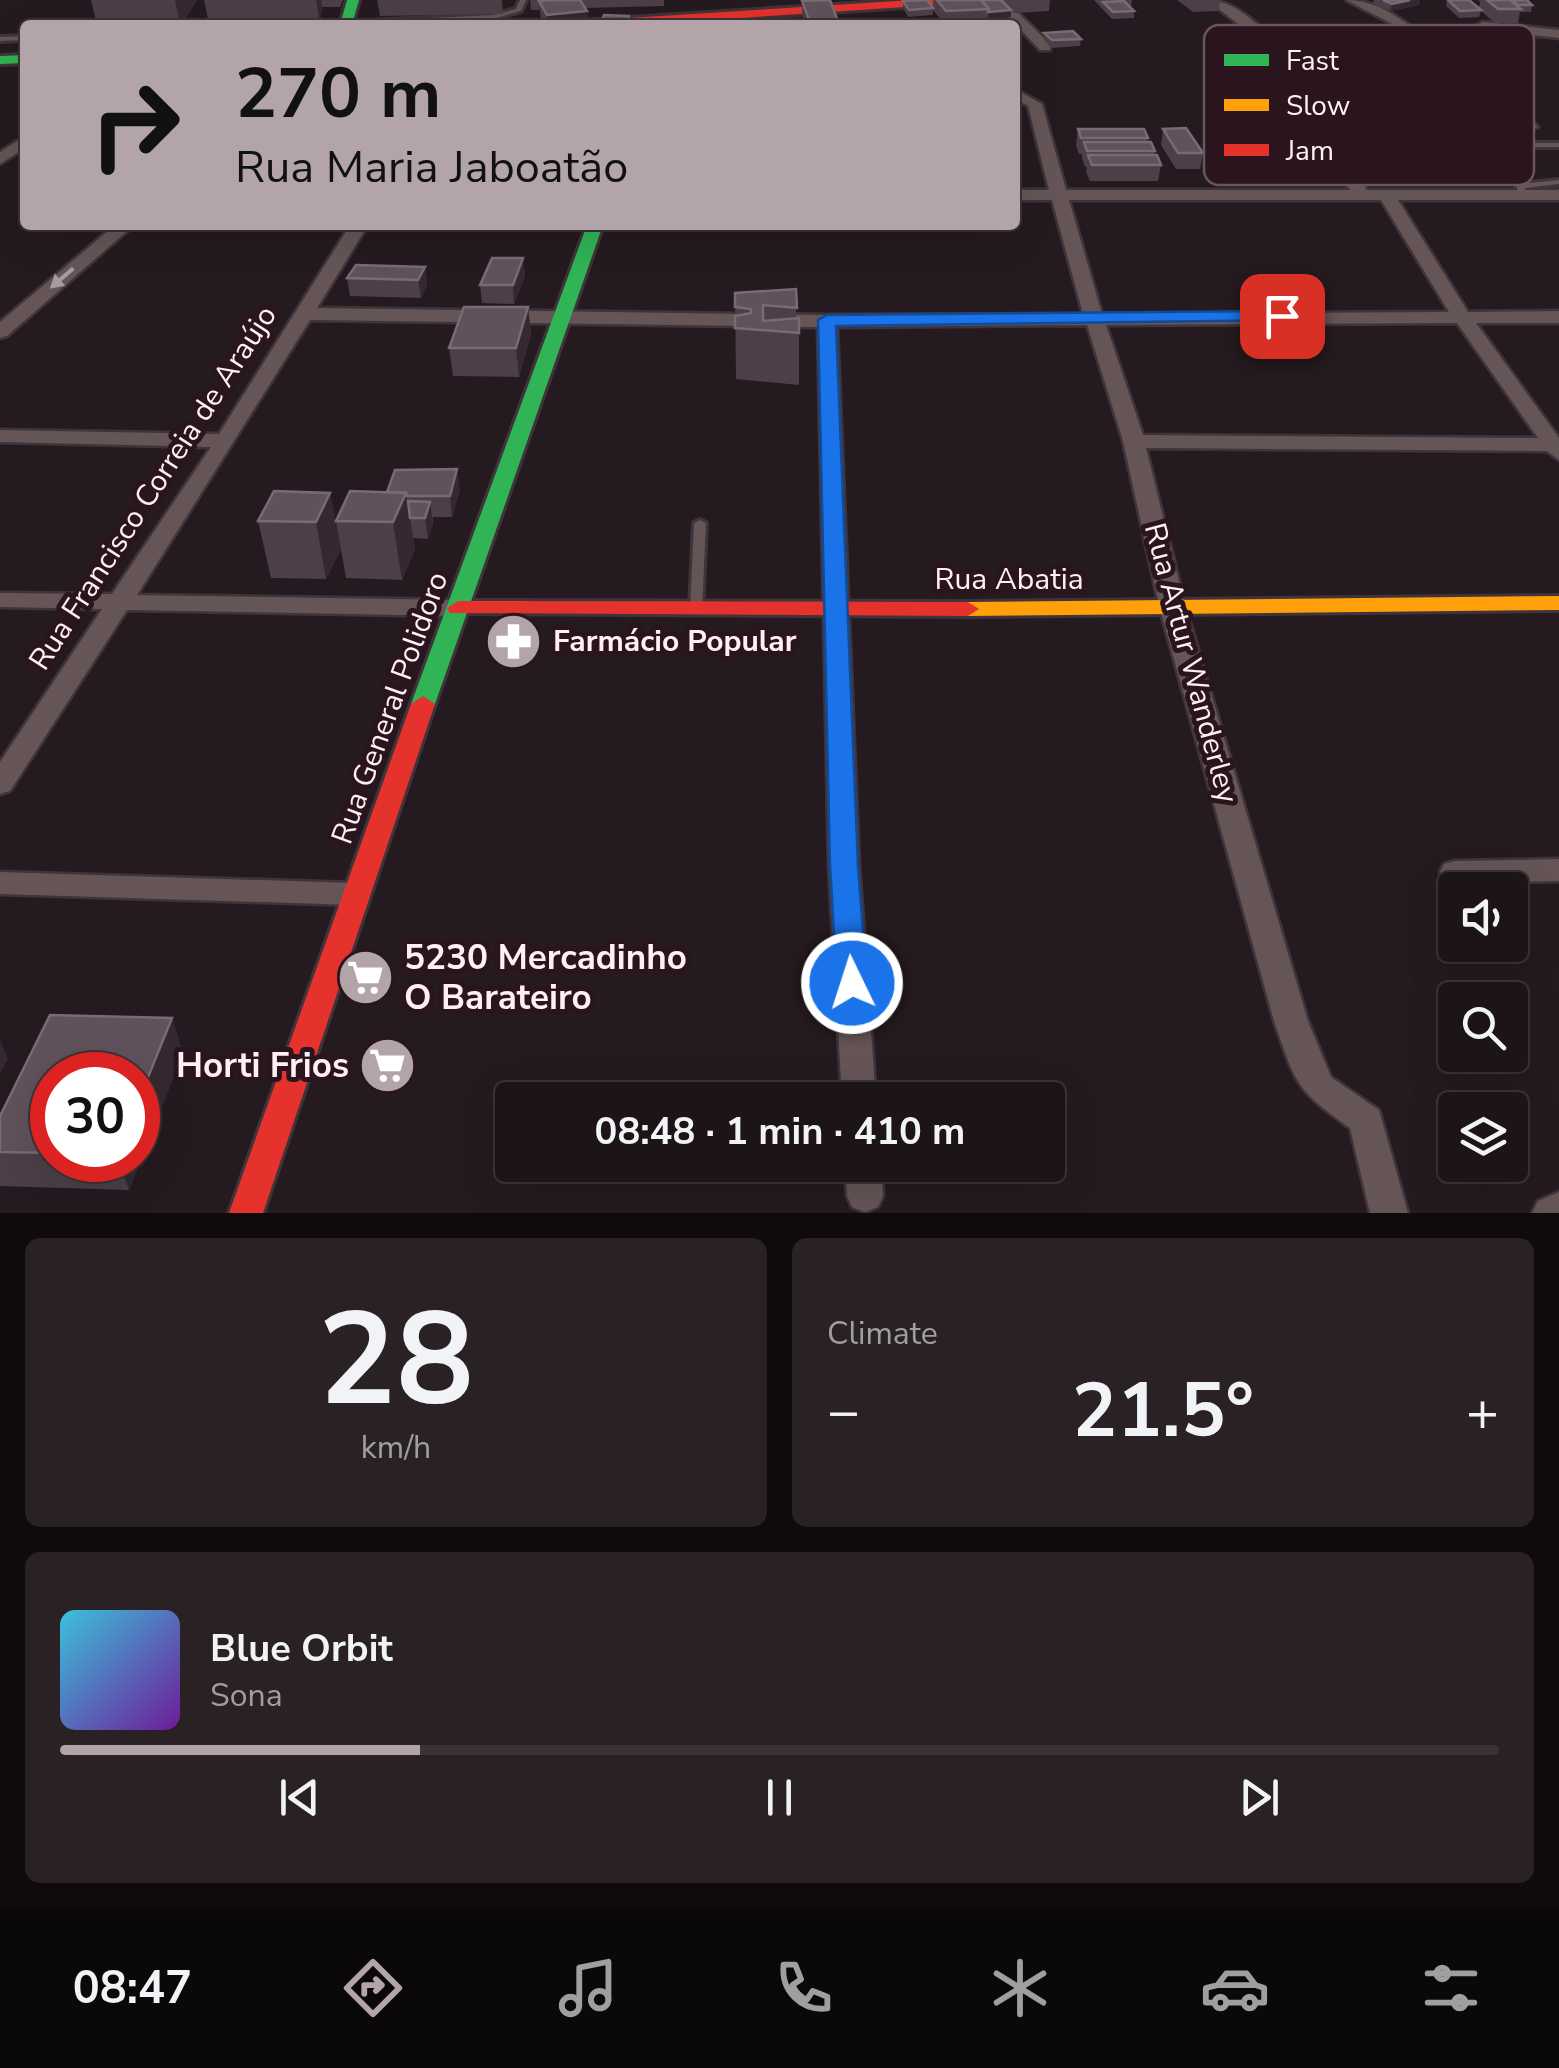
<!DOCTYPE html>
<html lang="en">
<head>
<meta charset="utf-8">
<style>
  body { margin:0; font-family:"Nunito Sans",sans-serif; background:#292124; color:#f1f3f6; height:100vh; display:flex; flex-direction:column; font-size:38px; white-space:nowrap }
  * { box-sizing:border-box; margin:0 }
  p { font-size:32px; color:#a09ea1 }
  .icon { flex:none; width:55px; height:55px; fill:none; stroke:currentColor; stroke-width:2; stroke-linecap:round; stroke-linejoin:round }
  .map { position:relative; height:1213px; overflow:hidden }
  .sheet { display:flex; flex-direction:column; gap:25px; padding:25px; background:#0f0b0d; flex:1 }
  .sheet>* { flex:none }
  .guide { position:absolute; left:20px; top:20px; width:1000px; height:210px; border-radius:10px; box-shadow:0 10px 40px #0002,0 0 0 2px #3a3336; background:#b3a4aa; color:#111; overflow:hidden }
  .buttons { position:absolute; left:1438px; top:872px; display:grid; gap:20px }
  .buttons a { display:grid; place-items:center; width:90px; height:90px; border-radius:10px; background:#1c1417; box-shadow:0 10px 40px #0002,0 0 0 2px #3a3336; font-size:50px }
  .speed { position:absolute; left:30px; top:1052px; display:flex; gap:20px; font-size:50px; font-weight:700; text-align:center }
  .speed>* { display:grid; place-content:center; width:130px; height:130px; border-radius:50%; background:#1c1417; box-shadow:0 10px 40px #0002,0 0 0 2px #3a3336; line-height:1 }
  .speed .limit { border:15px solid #d22; background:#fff; color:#111 }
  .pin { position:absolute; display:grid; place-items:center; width:85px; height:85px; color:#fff; margin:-42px; border-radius:20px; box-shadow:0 5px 15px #0006 }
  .me { position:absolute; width:110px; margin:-55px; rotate:356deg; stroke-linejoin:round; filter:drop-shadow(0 0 8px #0008) }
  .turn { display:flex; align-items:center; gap:35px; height:210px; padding:0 50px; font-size:45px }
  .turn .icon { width:130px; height:130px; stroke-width:2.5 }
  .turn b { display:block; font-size:70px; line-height:85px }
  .big { font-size:75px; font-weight:700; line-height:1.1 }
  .sheet .widget { flex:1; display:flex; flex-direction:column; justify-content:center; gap:15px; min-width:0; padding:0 35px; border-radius:15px; background:#292124 }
  .sheet .dial { align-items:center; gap:0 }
  .dial b { font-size:130px; line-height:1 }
  .song { display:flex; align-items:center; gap:30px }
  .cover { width:120px; height:120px; border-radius:15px; background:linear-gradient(135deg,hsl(190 70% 55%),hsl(280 70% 35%)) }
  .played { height:10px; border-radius:5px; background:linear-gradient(90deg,#b3a4aa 25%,#3a3336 25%) }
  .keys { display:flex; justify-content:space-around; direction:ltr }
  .heat { display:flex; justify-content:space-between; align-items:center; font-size:55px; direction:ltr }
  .sheet .tiles { flex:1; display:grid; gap:25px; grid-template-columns:1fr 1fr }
  .widget:last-child { grid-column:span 2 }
  .trip { position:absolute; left:495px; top:1082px; width:570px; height:100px; border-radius:10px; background:#1c1417; box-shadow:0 10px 40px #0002,0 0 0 2px #3a3336; font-weight:700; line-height:100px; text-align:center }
  .dock { display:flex; height:160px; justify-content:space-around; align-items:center; background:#0b0809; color:#a09ea1 }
  .dock .icon { width:70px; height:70px }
  .dock .selected { color:#b3a4aa }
  .dock b { font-size:45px; color:#f1f3f6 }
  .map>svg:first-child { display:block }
</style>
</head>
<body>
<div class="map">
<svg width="1559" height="1213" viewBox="0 0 1559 1213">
  <rect width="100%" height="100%" fill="#251a1f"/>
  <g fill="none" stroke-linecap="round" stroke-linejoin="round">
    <defs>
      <g id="lane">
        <polygon points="520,0 526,0 521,11 493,19 367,25 344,24 347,22 493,15 516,9"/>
        <polygon points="25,36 25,40 0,41 0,37"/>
        <rect x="1501" y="143" width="58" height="4"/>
        <polygon points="1559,180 1559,184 1525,188 1527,195 1523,198 1519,195 1516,186 1520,184"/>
        <polygon points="700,520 706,523 702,609 696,613 690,609 694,523"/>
      </g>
      <g id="street">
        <polygon points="992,0 1005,0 1050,44 1050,50 1040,50"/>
        <path d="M1207 0C1272 0 1337 139 1367 190H1559V200H1398L1468 312 1559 311V323H1476L1559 438V460L1547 451 1146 448 1186 609 1308 1021 1331 1077 1379 1110 1408 1213H1370L1350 1128C1295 1089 1296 1084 1274 1021L1160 609 1123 441 1087 325 837 327 859 866 876 1100H842L829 866 818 327 310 320 137 595 458 600 471 608 458 616 127 610 10 791 0 794V762L102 609 0 607V593L112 594 211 447 0 442V430L219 434 350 225H368L317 308 827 315 1083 314 1052 200H1015V190H1049L1028 106 1015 99V89L1042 104 1066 190H1350L1279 63 1254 36ZM1069 200H1381L1449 312 1102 314ZM1457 323 1538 438 1143 435 1106 325Z"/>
        <path d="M1346 0C1395 0 1418 43 1458 51L1538 127 1525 130 1449 58 1433 55 1402 29Z"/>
        <polygon points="1483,22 1559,30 1559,38 1478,29 1476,26"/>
        <polygon points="25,136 25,148 0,164 0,152"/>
        <polygon points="115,225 134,225 7,336 0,338 0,322"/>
        <polygon points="1559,859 1559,881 1455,883 1444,880 1440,872 1444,864 1455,861"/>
        <polygon points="0,872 355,883 366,886 370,894 366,902 355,905 0,894"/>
        <polygon points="845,1165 881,1165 883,1196 878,1207 865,1212 852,1207 847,1196"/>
        <polygon points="1559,1192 1559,1213 1532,1213 1538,1201"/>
      </g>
      <g id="fast">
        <polygon points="347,0 359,0 352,25 340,25"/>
        <polygon points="25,55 25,63 0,64 0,56"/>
        <polygon points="587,225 603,225 435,704 432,709 414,709 411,704"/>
      </g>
      <polygon id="slow" points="1559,596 1559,610 968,616 957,609 968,602"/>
      <g id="jam">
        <polygon points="912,0 971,0 965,3 636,25 575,25 581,21"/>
        <polygon points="458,601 968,602 979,609 968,616 450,613 447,608"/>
        <polygon points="423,696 435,704 263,1213 229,1213 411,704"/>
      </g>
    </defs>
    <use href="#lane" stroke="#3e3439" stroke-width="6"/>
    <use href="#street" stroke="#3e3439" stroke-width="5"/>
    <use href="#fast" stroke="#3e3439" stroke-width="6"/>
    <use href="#slow" stroke="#3e3439" stroke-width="6"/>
    <use href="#jam" stroke="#3e3439" stroke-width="6"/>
    <use href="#lane" fill="#655557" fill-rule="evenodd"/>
    <use href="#street" fill="#655557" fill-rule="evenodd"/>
    <use href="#fast" fill="#30b455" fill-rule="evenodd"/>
    <use href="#slow" fill="#ff9f0a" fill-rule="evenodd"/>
    <use href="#jam" fill="#e5322d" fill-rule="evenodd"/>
  </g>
  <g fill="#4c3f48" fill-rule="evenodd">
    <polygon points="91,0 197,0 181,25 97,25"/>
    <polygon points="204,0 343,0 340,7 322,7 320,22 209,24"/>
    <polygon points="377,0 502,0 503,14 380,16"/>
    <polygon points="530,0 664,0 664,6 585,8 587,11 588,25 541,25 540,10 531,10"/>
    <polygon points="830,0 839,25 806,25 802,15 802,1"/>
    <polygon points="933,0 1001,0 1010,9 1002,0 1050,0 1049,11 1014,13 1011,10 1011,17 988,19 988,23 945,25 933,10 933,15 908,17 903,8 903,1 933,7"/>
    <polygon points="1094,0 1132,0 1131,7 1134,11 1134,18 1112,19"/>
    <polygon points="1177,0 1220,0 1219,11 1193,12"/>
    <polygon points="1374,0 1443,0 1420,0 1419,5 1390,11 1373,4"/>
    <polygon points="1447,0 1472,0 1472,3 1479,8 1480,2 1478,0 1527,0 1532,5 1531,12 1520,12 1518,23 1495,23 1481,11 1479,17 1459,18 1446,6"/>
    <polygon points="1282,28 1332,35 1330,48 1358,54 1376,62 1375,67 1383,74 1382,80 1399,93 1395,109 1348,108 1340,94 1341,88 1333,88 1323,68 1325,61 1320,61 1317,55 1318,50 1284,50 1280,43"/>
    <polygon points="1044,33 1081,39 1080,46 1051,48 1044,40"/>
    <polygon points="1445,85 1471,95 1469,102 1451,102 1443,92"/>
    <polygon points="1078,129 1148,138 1147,142 1155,151 1154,155 1161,165 1158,181 1090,181 1086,172 1087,167 1085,167 1082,158 1082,154 1079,154 1076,145"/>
    <polygon points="1163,129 1203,153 1200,169 1176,169 1161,145"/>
    <polygon points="523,258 525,276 514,304 482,303 480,285"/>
    <polygon points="425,267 427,285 421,298 350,296 347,278"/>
    <polygon points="796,289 796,318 799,318 799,385 736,379 735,293"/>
    <polygon points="528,307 531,334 519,377 453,376 449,348"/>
    <polygon points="460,490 452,517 433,517 433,523 428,539 413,538 415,549 402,580 346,578 336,521 387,492"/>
    <polygon points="330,493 341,549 326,579 271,578 258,521"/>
    <path d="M50 1015 172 1018 183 1053 129 1190 0 1186V1116ZM52 1075H138V1160H52Z"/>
  </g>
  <g fill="#352830">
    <polygon points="175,0 197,0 181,25 180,25"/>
    <polygon points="316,0 321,0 322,7 320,22"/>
    <polygon points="1410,0 1420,0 1419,5 1390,11 1392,4"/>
    <polygon points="1011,10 1011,17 988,19 988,12"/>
    <polygon points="587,11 588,25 547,25 547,15"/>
    <polygon points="523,258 525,276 514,304 513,285"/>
    <polygon points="425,267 427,285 421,298 418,280"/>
    <polygon points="528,307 531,334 519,377 516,348"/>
    <polygon points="457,469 460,490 452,517 450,496"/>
    <polygon points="330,493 341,549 326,579 316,522"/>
    <polygon points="406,493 415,549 402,580 393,522"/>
    <polygon points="430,502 433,523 428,539 425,518"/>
    <polygon points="172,1018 183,1053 129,1190 118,1160 138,1160 138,1102"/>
    <polygon points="0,1040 8,1059 0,1073"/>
  </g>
  <g fill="#60525b" stroke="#796b73" stroke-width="2.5">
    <polygon points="550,0 580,0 587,11 547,15 539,1"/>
    <polygon points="830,0 839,24 811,25 802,1"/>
    <polygon points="927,0 933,8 909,10 903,1"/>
    <polygon points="937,0 981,0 989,9 946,11"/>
    <polygon points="981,0 1001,0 1011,10 988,12 989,9"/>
    <polygon points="1383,0 1410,0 1392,4"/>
    <polygon points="1448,0 1469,0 1481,10 1460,11"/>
    <polygon points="1487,0 1510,0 1521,9 1498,9"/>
    <polygon points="1512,0 1527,0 1532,5 1518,5"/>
    <polygon points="1124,1 1134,11 1113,12 1103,2"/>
    <polygon points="604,15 629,16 626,25 601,25"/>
    <polygon points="731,21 756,22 757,25 730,25"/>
    <polygon points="451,23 452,25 430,25"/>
    <polygon points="1073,31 1081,39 1052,40 1044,33"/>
    <polygon points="1186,128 1203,153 1178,153 1163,129"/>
    <polygon points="1078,129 1144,129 1148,138 1081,138"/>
    <polygon points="1084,142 1151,142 1155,151 1087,151"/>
    <polygon points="1088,155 1157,155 1161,165 1092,165"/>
    <polygon points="492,258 523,258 513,285 480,285"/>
    <polygon points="356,265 425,267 418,280 347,278"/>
    <polygon points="796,289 797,308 763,305 763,321 799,318 799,333 735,328 735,316 751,313 751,309 735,307 735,293"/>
    <polygon points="464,307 528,307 516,348 449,348"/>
    <polygon points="457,469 450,496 407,496 406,493 387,492 395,470"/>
    <polygon points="274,491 330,493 316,522 258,521"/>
    <polygon points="350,491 406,493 393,522 336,521"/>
    <polygon points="408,501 430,502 425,518 410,518"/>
    <polygon points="50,1015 172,1018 138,1102 138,1075 52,1075 52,1153 0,1152 0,1116"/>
  </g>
  <defs><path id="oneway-solid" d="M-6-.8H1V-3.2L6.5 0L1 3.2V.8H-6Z" transform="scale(2.5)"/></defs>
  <use fill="#aa9a9e" href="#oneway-solid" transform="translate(62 278) rotate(139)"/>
  <polygon fill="#1a73e8" stroke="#114b97" stroke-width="2.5" points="1282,311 1291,316 1289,320 836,326 858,866 867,983 862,991 852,994 841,991 837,983 830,866 818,320 827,315"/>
  <defs>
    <symbol id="pharmacy-disc" viewBox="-11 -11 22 22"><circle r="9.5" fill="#b3a4aa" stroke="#2a151e"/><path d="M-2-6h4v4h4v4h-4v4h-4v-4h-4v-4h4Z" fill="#fff"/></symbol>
    <symbol id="supermarket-disc" viewBox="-11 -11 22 22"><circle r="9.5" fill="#b3a4aa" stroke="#2a151e"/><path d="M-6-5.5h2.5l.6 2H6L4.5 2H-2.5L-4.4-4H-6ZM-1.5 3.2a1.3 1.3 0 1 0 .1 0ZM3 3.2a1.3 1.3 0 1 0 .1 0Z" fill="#fff"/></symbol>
  </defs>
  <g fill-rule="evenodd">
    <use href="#pharmacy-disc" x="482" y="610" width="63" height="63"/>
    <use href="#supermarket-disc" x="334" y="946" width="63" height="63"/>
    <use href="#supermarket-disc" x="356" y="1034" width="63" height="63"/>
  </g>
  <g text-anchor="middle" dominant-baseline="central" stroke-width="10" stroke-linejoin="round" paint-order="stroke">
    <g font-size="30" fill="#ffeff5" stroke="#2a151e">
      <text transform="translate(153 488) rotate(-57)">Rua Francisco Correia de Araújo</text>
      <text x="1009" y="579">Rua Abatia</text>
      <text transform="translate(1191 663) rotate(75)">Rua Artur Wanderley</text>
      <text transform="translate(390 708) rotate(-70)">Rua General Polidoro</text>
    </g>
    <g font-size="30" font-weight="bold" fill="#ffeff5" stroke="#2a151e" text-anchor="start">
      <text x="553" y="641">Farmácio Popular</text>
    </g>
    <g font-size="35" font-weight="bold" fill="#ffeff5" stroke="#2a151e" text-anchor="start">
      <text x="404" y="957">5230 Mercadinho<tspan x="404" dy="40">O Barateiro</tspan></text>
      <text x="349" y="1065" text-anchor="end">Horti Frios</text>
    </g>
  </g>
  <rect x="1204" y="25" width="330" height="160" rx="15" fill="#2a151e" stroke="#6a565e" stroke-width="2.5"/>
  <rect x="1224" y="54" width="45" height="12" fill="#30b455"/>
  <rect x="1224" y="99" width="45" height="12" fill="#ff9f0a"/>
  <rect x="1224" y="144" width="45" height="12" fill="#e5322d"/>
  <g font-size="28" fill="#ffeff5">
    <text x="1286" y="70">Fast</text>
    <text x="1286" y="115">Slow</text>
    <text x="1286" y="160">Jam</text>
  </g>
</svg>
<div class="buttons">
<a><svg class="icon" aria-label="sound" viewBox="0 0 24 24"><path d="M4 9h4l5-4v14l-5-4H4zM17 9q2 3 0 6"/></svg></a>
<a><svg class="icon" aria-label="search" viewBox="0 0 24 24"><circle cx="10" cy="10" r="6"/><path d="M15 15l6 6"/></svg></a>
<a><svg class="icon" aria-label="layers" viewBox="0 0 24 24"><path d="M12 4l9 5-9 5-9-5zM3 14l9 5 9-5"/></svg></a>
</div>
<div class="speed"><div class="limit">30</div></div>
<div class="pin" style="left:1282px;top:316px;background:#d93025"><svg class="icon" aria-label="arrive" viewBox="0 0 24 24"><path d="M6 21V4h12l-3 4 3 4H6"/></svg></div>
<svg class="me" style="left:852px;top:983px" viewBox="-20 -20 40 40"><circle r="17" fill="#1a73e8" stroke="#fff" stroke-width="3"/><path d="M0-11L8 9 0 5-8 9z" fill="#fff"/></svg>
<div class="trip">08:48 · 1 min · 410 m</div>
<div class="guide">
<div class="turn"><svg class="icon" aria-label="right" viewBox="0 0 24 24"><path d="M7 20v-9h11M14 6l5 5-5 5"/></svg><div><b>270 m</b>Rua Maria Jaboatão</div></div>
</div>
</div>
<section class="sheet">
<div class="tiles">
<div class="widget dial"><b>28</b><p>km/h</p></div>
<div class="widget"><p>Climate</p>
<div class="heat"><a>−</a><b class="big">21.5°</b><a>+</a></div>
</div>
<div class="widget">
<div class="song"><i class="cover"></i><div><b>Blue Orbit</b><p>Sona</p></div></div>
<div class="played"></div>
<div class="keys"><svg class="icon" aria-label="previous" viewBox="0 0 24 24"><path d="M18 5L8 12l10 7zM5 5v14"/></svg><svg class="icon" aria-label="pause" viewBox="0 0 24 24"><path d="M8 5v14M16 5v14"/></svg><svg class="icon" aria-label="next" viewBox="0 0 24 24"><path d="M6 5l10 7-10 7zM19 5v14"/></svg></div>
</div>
</div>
</section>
<nav class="dock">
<b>08:47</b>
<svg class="icon selected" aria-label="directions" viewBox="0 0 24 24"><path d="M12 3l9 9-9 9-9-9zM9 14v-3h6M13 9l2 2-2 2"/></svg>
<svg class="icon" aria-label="music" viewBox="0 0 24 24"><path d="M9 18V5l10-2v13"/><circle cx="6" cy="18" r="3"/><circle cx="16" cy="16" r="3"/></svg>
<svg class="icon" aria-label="phone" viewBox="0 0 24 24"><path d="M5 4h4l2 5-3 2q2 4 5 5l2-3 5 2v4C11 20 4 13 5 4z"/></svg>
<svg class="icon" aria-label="climate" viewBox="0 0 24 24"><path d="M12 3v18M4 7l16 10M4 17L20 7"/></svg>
<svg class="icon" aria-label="car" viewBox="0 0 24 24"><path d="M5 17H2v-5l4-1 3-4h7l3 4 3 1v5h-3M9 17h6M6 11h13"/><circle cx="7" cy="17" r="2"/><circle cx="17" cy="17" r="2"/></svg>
<svg class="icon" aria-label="filters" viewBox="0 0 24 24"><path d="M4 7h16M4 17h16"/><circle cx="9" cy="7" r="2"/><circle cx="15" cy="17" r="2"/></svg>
</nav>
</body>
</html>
